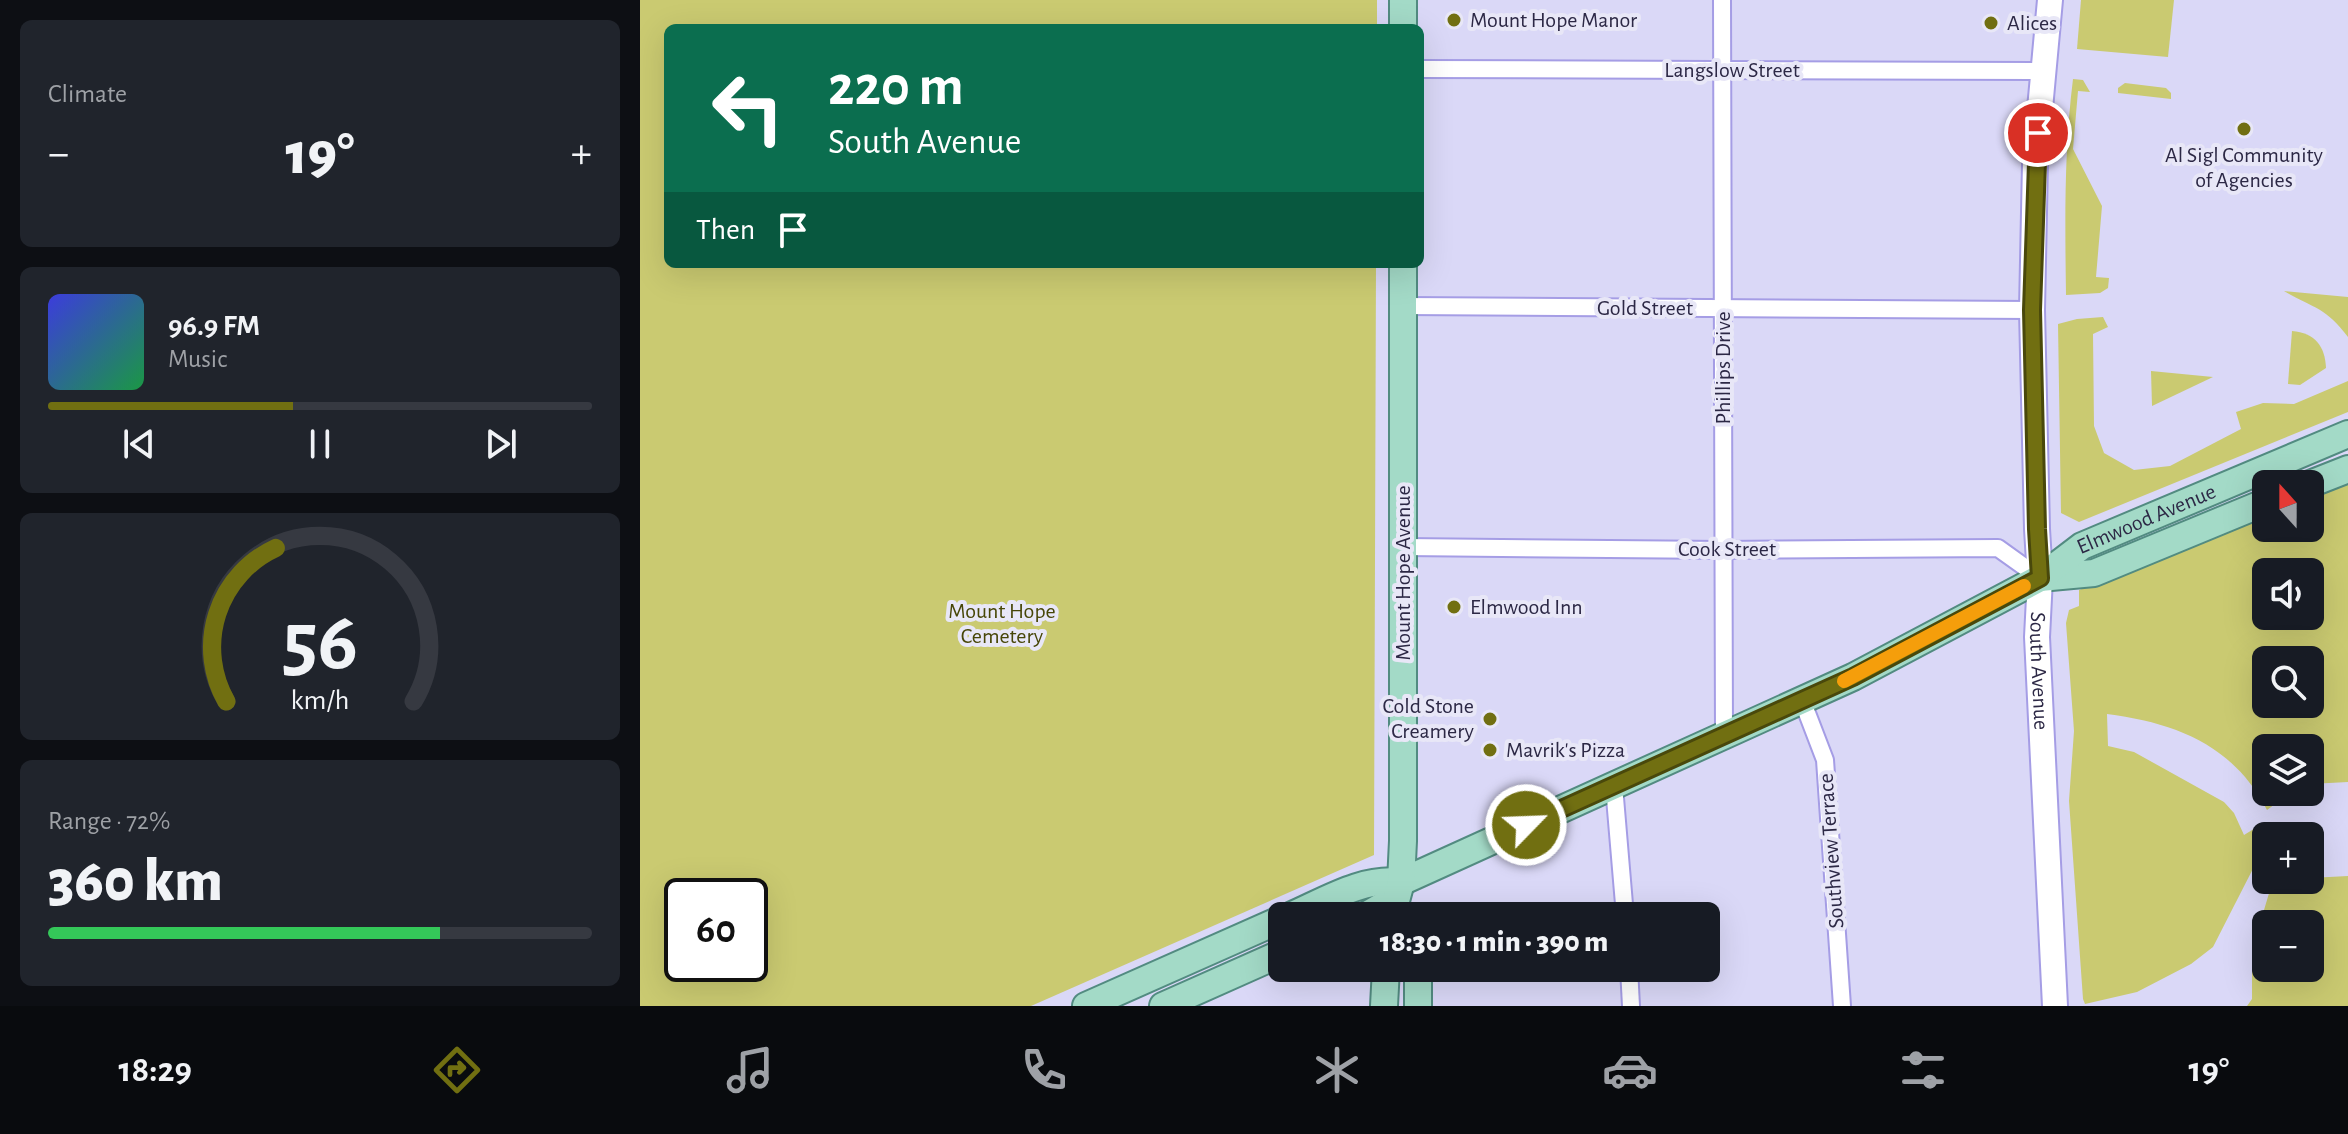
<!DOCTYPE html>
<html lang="en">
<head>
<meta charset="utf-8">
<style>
  body { margin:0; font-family:"Alegreya Sans",sans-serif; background:#20242c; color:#f1f3f6; height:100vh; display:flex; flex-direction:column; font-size:30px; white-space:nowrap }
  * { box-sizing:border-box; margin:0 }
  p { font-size:26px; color:#9ea1a6 }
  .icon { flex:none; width:44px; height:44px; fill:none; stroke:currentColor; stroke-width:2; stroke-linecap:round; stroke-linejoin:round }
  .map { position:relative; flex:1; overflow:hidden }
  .details { display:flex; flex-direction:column; gap:20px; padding:20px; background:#0d0f14; width:640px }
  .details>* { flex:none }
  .hud { position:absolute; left:24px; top:24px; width:760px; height:244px; border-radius:12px; box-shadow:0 8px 32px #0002; background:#0b6e4f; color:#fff; overflow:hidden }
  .needle { width:52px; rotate:339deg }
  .tools { position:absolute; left:1612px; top:470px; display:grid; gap:16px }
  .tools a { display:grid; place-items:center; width:72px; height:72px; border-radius:12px; background:#171b24; box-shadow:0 8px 32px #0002; font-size:40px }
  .speed { position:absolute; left:24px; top:878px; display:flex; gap:16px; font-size:40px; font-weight:700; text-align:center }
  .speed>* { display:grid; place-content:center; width:104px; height:104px; border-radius:50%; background:#171b24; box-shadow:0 8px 32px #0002; line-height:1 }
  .speed .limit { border:4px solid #111; border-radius:12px; background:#fff; color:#111 }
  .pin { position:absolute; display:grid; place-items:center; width:68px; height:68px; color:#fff; margin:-34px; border:4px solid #fff; border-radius:50%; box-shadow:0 2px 8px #0007 }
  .me { position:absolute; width:88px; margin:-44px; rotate:66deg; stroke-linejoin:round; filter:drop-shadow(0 0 6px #0008) }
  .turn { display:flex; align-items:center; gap:28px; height:168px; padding:0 32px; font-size:36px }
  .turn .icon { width:104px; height:104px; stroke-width:2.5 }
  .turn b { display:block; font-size:56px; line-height:68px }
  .then { display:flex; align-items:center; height:76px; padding:0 32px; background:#0003; gap:16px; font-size:30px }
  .big { font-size:60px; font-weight:800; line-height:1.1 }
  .details .card { flex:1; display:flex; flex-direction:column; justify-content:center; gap:12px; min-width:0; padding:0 28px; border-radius:12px; background:#20242c }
  .details .dial { align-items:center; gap:0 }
  .dial svg { height:208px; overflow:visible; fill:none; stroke:#363941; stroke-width:7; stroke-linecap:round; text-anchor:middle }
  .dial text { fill:#f1f3f6; stroke:none }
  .song { display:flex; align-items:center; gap:24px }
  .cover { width:96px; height:96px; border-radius:12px; background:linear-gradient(135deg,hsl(240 70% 55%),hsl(140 70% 35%)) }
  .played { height:8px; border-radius:4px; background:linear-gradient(90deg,#716f11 45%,#363941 45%) }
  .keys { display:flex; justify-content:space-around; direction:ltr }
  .heat { display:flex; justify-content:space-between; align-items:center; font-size:44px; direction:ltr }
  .charge { height:12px; border-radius:6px; background:linear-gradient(90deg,#34c759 72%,#363941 0) }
  .trip { position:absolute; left:628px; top:902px; width:452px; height:80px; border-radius:12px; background:#171b24; box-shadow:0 8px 32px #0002; font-weight:800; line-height:80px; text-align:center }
  .dock { display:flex; height:128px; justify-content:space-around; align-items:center; background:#090b0e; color:#9ea1a6 }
  .dock .icon { width:56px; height:56px }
  .dock .current { color:#716f11 }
  .dock b { font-size:36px; color:#f1f3f6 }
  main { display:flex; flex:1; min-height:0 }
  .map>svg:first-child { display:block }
</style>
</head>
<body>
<main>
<section class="details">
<div class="card"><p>Climate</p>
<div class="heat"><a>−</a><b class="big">19°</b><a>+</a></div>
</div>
<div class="card">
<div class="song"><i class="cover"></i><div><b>96.9 FM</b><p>Music</p></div></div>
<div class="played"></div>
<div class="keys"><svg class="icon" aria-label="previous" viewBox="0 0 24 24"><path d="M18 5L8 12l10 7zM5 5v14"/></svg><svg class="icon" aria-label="pause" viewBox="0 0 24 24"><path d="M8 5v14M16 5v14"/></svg><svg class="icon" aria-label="next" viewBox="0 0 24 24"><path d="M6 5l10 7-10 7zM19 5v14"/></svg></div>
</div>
<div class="card dial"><svg viewBox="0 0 100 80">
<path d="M14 69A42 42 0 1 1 86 69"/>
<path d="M14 69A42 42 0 0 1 33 10" stroke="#716f11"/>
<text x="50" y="56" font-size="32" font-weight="700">56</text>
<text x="50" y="72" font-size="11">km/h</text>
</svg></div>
<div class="card"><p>Range · 72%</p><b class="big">360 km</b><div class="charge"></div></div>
</section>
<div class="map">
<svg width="1708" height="1006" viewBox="0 0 1708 1006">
  <rect width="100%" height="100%" fill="#dad8f7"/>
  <g fill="#caca71" fill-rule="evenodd">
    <path d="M0 0H737V28H28V264H736L734 855 391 1006H0ZM110 896V964H42V896Z"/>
    <polygon points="1441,0 1534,0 1528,57 1437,49"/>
    <path d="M1433 79 1443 80 1450 92 1438 91 1433 149 1462 206 1456 277 1469 278 1468 288 1460 293 1426 295C1425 222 1424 151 1433 79Z"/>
    <polygon points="1485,83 1526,88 1531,93 1531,99 1478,93 1478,88"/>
    <path d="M1644 291 1708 297V337C1686 307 1673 308 1644 291Z"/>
    <polygon points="1463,317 1468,327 1453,334 1454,426 1464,453 1494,470 1530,466 1601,429 1596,412 1623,403 1654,404 1708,381 1708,412 1439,522 1421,513 1418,324 1437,319"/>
    <path d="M1652 331C1675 333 1685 346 1686 368L1660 385 1648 384Z"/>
    <polygon points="1511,371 1573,377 1512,406"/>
    <path d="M1708 481V782L1670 784V748H1626V792H1634L1635 804 1627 810C1594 746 1537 723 1467 714L1468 746 1494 752 1584 802 1594 813 1604 835 1617 827 1621 832 1620 855 1573 947 1551 964 1497 992 1445 1004 1443 999 1429 801 1434 731 1426 623 1429 610 1439 606V590L1626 514V528H1670V496ZM1626 572H1670V616H1626ZM1626 660H1670V704H1626Z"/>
    <path d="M1708 876V1006H1607L1612 999V950L1633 880ZM1670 924V968H1626V924Z"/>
  </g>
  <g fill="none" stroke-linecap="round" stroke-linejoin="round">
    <defs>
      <g id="minor">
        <polyline points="1082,0 1084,736"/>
        <polyline points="780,69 1404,71"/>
        <polyline points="763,306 1392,310"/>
        <polyline points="764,547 1082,550 1358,548 1400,578"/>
        <polyline points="1162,700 1185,760 1202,1006"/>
        <polyline points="974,786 985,916"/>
        <polyline points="989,968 991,1006"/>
      </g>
      <g id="secondary">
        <path id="s1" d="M1410 0 1395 163 1392 310 1397 529 1400 578 1397 637 1415 1006"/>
      </g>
      <g id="primary">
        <polyline points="763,0 763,28"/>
        <polyline points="1670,484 1708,469"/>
        <polyline points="1400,578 1454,573 1626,502"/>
        <path id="s2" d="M650 916C685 901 722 877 761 882L1213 677 1400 578 1442 546 1708 434"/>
        <polyline points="725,916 744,905 757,889"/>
        <polyline points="752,916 761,882 763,841 763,264"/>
        <polyline points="446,1006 642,919"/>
        <polyline points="523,1006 642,953"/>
        <polyline points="744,1006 746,968"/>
        <polyline points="778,1006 778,968"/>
      </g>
    </defs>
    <use href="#minor" stroke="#a59de5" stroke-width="20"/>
    <use href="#secondary" stroke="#a59de5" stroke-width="28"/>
    <use href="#primary" stroke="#528b81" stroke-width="30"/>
    <use href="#minor" stroke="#fff" stroke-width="16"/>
    <use href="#secondary" stroke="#fff" stroke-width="24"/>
    <use href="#primary" stroke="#a3dac7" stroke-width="26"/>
  </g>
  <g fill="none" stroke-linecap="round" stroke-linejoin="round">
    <defs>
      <polyline id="route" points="886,825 1213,677 1400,578 1397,529 1392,310 1398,133"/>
    </defs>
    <use href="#route" stroke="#49480b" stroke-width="20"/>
    <use href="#route" stroke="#716f11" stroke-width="14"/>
    <polyline stroke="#f59e0b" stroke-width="14" points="1204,681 1384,586"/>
  </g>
  <g fill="#716f11" stroke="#e8e7f7" stroke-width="3">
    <circle cx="814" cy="20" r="8"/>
    <circle cx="1351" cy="23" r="8"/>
    <circle cx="1604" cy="129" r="8"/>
    <circle cx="814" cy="607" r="8"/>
    <circle cx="850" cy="719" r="8"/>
    <circle cx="850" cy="750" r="8"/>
  </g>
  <g text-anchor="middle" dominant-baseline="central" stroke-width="8" stroke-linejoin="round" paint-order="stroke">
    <g font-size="22" fill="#2c2845" stroke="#e8e7f7" text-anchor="start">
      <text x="830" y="20">Mount Hope Manor</text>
      <text x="1367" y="23">Alices</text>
      <text x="1604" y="155" text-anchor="middle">Al Sigl Community<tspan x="1604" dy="25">of Agencies</tspan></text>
      <text x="830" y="607">Elmwood Inn</text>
      <text x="834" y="706" text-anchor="end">Cold Stone<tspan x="834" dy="25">Creamery</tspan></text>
      <text x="866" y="750">Mavrik's Pizza</text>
    </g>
    <g font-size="22" fill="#2c2845" stroke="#e8e7f7">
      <text x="1092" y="70">Langslow Street</text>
      <text x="1005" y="308">Gold Street</text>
      <text transform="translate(1083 368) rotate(-90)">Phillips Drive</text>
      <text stroke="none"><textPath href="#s2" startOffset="948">Elmwood Avenue</textPath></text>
      <text x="1087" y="549">Cook Street</text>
      <text transform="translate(763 573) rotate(-90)">Mount Hope Avenue</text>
      <text stroke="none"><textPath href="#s1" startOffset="672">South Avenue</textPath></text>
      <text transform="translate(1191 851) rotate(-94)">Southview Terrace</text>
    </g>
    <g font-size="22" fill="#474607" stroke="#e8e7f7">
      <text x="362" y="611">Mount Hope<tspan x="362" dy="25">Cemetery</tspan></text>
    </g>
  </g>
</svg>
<div class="tools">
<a><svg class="needle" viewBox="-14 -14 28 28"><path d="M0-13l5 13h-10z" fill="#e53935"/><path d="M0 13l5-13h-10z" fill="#9ea1a6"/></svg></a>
<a><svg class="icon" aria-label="sound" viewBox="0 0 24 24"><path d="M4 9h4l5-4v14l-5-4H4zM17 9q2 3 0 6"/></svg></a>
<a><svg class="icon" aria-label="search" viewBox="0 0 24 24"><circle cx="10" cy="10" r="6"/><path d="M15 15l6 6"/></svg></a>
<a><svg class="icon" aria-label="layers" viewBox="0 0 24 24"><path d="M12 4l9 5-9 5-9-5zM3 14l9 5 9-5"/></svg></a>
<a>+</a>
<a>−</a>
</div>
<div class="speed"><div class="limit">60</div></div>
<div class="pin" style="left:1398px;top:133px;background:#d93025"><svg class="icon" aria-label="arrive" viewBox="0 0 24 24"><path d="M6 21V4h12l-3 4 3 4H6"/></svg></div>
<svg class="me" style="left:886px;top:825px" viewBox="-20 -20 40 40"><circle r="17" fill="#716f11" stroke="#fff" stroke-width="3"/><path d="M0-11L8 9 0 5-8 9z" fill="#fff"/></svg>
<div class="trip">18:30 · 1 min · 390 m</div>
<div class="hud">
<div class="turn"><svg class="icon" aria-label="left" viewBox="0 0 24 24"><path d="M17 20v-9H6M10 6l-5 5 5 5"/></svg><div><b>220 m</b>South Avenue</div></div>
<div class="then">Then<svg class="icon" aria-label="arrive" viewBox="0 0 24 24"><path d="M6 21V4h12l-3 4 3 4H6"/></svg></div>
</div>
</div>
</main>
<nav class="dock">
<b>18:29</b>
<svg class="icon current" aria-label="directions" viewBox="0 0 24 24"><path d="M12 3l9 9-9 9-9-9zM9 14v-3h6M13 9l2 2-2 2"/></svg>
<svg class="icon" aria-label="music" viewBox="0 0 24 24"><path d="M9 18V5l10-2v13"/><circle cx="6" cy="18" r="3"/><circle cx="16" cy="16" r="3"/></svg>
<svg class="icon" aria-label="phone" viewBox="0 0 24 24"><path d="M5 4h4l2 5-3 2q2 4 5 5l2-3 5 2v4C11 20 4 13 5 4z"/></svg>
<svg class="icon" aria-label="climate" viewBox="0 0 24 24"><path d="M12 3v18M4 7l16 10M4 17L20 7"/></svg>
<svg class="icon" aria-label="car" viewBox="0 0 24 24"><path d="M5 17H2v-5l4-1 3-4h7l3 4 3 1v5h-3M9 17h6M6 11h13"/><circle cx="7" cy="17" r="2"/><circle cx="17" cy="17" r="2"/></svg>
<svg class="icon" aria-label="filters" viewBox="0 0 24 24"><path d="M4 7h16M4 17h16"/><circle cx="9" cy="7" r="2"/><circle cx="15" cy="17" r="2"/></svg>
<b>19°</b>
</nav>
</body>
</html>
